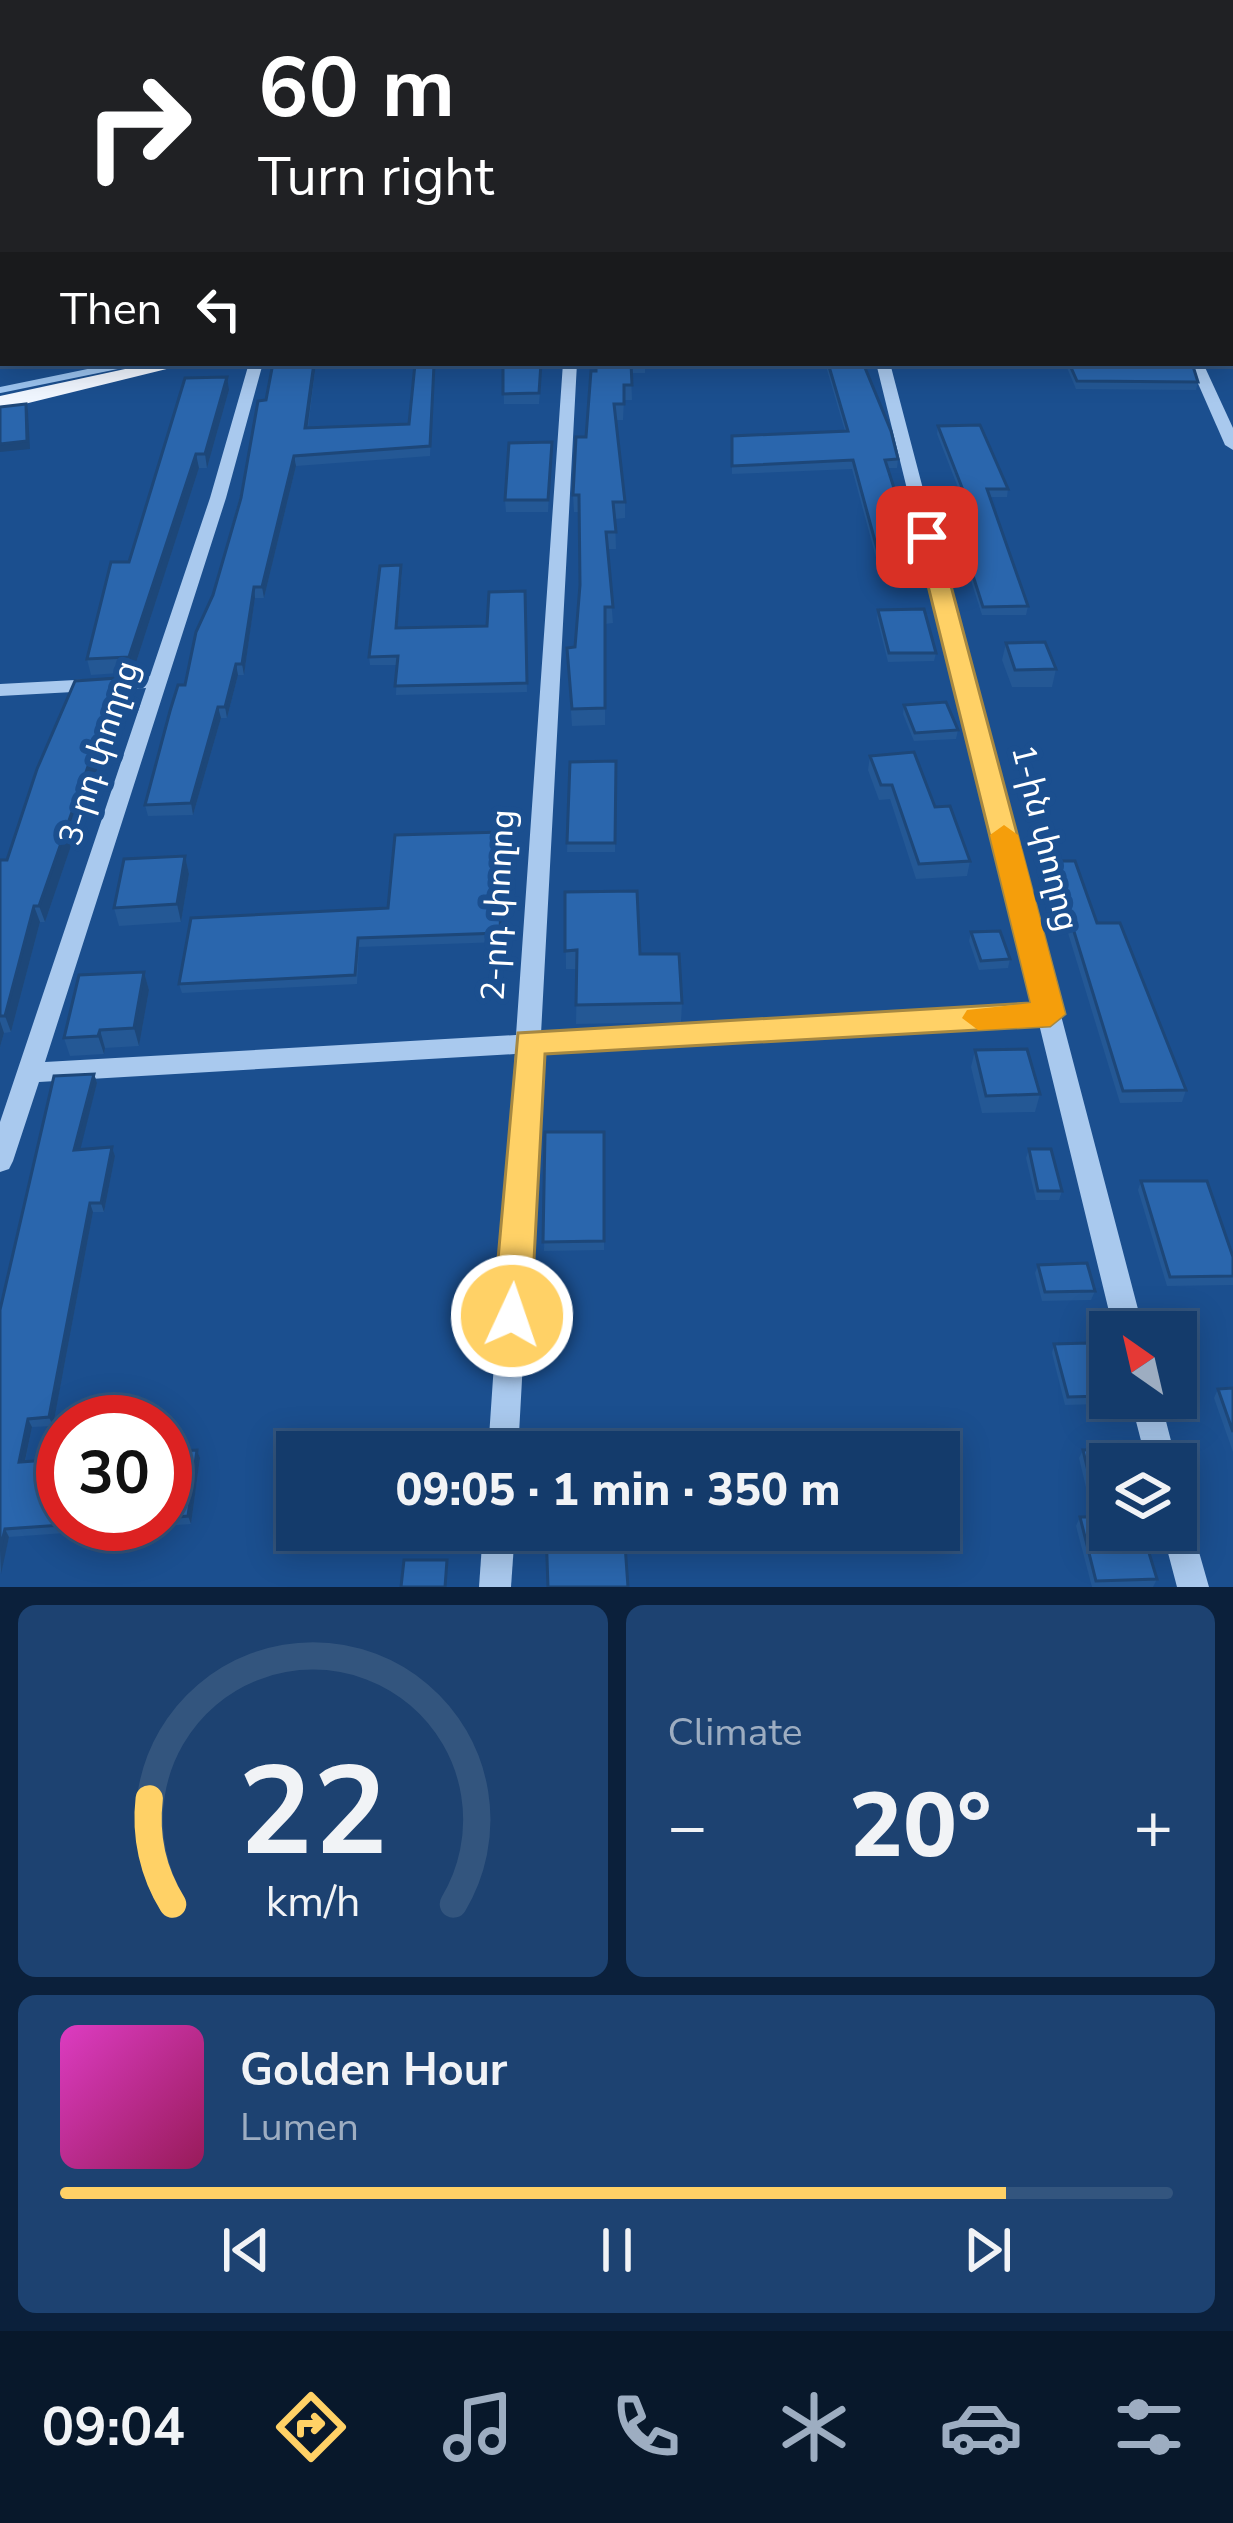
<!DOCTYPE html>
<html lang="en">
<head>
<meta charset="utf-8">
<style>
  body { margin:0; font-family:"Nunito Sans","Noto Sans Armenian",sans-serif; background:#1d4271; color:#f1f3f6; height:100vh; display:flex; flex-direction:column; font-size:45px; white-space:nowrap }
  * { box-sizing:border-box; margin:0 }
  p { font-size:39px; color:#9dadc1 }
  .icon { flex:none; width:66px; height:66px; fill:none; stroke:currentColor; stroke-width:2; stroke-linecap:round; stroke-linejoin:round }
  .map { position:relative; height:1587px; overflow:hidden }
  .panel { display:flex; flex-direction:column; gap:18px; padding:18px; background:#0b203b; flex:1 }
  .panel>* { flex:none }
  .top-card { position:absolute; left:0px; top:0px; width:1233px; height:366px; box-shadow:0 6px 30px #0003,0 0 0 3px #33557e; background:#202124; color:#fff; overflow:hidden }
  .needle { width:78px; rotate:326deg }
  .buttons { position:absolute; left:1089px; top:1311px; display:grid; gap:24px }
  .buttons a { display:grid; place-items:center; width:108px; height:108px; border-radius:0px; background:#143b6b; box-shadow:0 6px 30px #0003,0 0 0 3px #33557e; font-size:60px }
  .speed { position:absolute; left:36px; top:1395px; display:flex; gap:24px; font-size:60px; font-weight:700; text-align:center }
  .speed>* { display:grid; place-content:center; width:156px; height:156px; border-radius:50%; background:#143b6b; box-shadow:0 6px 30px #0003,0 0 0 3px #33557e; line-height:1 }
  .speed .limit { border:18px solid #d22; background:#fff; color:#111 }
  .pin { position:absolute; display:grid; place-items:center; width:102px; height:102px; color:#fff; margin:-51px; border-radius:24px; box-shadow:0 6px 18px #0006 }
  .me { position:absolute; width:132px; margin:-66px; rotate:3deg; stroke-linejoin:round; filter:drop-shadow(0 0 9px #0008) }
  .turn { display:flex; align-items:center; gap:42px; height:252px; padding:0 60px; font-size:54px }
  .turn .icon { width:156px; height:156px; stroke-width:2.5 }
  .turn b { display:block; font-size:84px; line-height:102px }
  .then { display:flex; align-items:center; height:114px; padding:0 60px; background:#0003; gap:24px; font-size:45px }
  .big { font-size:90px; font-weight:800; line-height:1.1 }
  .panel .tile { flex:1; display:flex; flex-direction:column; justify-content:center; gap:18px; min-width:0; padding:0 42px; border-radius:18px; background:#1d4271 }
  .panel .dial { align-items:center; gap:0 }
  .dial svg { height:312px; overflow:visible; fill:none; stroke:#33557e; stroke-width:7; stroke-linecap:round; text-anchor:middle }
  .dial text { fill:#f1f3f6; stroke:none }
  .song { display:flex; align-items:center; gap:36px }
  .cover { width:144px; height:144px; border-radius:18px; background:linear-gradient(135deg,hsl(310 70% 55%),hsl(330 70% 35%)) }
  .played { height:12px; border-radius:6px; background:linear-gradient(90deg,#ffd166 85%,#33557e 85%) }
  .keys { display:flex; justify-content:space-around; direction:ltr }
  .heat { display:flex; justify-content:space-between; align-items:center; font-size:66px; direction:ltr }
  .panel .tiles { flex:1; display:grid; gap:18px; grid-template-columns:1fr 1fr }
  .tile:last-child { grid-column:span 2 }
  .trip { position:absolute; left:276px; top:1431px; width:684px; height:120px; border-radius:0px; background:#143b6b; box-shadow:0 6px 30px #0003,0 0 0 3px #33557e; font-weight:800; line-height:120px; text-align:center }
  .menu { display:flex; height:192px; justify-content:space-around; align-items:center; background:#08182b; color:#9dadc1 }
  .menu .icon { width:84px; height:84px }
  .menu .selected { color:#ffd166 }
  .menu b { font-size:54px; color:#f1f3f6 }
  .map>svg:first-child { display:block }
</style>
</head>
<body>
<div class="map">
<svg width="1233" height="1587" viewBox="0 0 1233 1587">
  <rect width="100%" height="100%" fill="#1b4f8f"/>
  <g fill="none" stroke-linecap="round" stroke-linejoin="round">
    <polyline stroke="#9cc4f0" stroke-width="6" points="0,390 132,363"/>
    <polygon fill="#123a6d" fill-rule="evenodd" points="1221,0 1233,0 1233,12 1230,3"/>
    <g fill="#a9c9ee" fill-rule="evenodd">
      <polygon points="249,363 263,363 226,498 45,1062 516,1035 563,363 577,363 541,1034 1034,1006 876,363 890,363 1144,1332 1114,1332 1039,1024 540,1053 518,1452 488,1452 515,1054 39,1082 13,1161 9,1169 0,1172 0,1122 146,688 0,696 0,684 150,676 210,498"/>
      <polygon points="1189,363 1203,363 1233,428 1233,450 1225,445"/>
      <polygon points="1130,1398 1160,1398 1177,1464 1176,1467 1176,1464 1147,1464"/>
      <polygon points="1176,1505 1187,1510 1209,1587 1177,1587 1162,1530 1176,1530"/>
      <polygon points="483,1530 515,1530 511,1587 479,1587"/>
    </g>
    <g fill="#f0f6ff" fill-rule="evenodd">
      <rect x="1230" y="193" width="3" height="10"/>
      <polygon points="153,363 191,363 0,410 0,396"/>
    </g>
  </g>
  <g fill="#245895">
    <polygon points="273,363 316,363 308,428 409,424 434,365 430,456 296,466 264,598 255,598 244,675 238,675 227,718 221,718 193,815 148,816 145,805 213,595 266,400"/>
    <polygon points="503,363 542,363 539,404 504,404"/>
    <polygon points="596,363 645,363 645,373 631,373 632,400 624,400 623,420 616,420 625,502 625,518 615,519 616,549 607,549 613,623 605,624 605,725 572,726 568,665 575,647 580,585 579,512 574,512 573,495 586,437"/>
    <polygon points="825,363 863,363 898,459 897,468 887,468 919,566 918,575 881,576 852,469 732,474 732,436 845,431"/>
    <polygon points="1065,363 1192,363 1198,382 1196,390 1076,389"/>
    <polygon points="229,390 207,468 199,468 133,672 91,675 87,659 129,562"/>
    <polygon points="938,426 1008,489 1007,497 989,497 1028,606 1026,615 982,615 945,499 946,491 959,490 937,434"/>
    <polygon points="552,442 548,512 506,512 505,500"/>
    <polygon points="402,573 397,628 487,626 525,591 527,692 396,695 397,665 370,665 369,657"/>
    <polygon points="878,610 936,653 934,661 888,662 877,618"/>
    <polygon points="1006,643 1056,669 1052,687 1012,687 1002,660"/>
    <polygon points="119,678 123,694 45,922 40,922 11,1032 4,1033 0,1047 0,860 7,860"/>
    <polygon points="904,705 958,730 956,739 914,741 903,714"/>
    <polygon points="870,756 935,807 970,861 967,876 916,879 890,799 879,800 868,770"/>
    <polygon points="616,761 615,852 567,852 570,762"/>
    <polygon points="503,841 501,942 359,947 357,984 182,993 179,984 388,908"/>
    <polygon points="185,856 189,874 181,922 119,926 114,908"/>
    <polygon points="1041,861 1097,923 1186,1090 1182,1102 1120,1103 1061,910 1050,911 1038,873"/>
    <polygon points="565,892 640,954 682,1003 681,1022 576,1024 577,969 566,969"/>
    <polygon points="971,932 1010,959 1008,968 979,970 969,941"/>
    <polygon points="144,972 149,990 139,1046 105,1048 104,1054 70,1056 64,1038"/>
    <polygon points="975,1050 1040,1094 1035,1112 982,1113 971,1067"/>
    <polygon points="94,1074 97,1083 80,1149 112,1147 115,1156 104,1212 93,1212 53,1426 32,1427 25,1462 63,1524 165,1524 165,1452 197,1450 200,1458 191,1524 9,1537 0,1574 0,1310"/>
    <polygon points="545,1132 604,1132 604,1250 544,1251"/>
    <polygon points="1029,1149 1062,1191 1059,1200 1036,1200 1026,1158"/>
    <polygon points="1141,1181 1233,1257 1233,1285 1167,1286 1138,1190"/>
    <polygon points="1038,1265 1095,1291 1091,1300 1042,1301 1035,1273"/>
    <polygon points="1054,1344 1102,1396 1099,1404 1065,1405 1052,1353"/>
    <polygon points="1233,1388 1233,1452 1214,1398 1218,1389"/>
    <polygon points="1083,1450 1157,1579 1153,1587 1092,1587 1076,1526 1080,1517 1093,1517 1079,1458"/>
  </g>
  <g fill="#1d4779">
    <polygon points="314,363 316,363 306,438 305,428"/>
    <polygon points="227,377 229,390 207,468 205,454"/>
    <polygon points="26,404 28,412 30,449 0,452 0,444"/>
    <polygon points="196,454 199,468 133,672 129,657"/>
    <polygon points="294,456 296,466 264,598 262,587"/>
    <polygon points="254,587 255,598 244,675 242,664"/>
    <polygon points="236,664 238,675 227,718 225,707"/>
    <polygon points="119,678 123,694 45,922 39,906"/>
    <polygon points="218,707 221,718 193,815 191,803"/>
    <polygon points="185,856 189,874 181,922 177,904"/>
    <polygon points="34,906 40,922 11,1032 5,1016"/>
    <polygon points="144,972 149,990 139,1046 134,1028"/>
    <polygon points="0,1021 4,1033 0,1047"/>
    <polygon points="100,1030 105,1048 104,1054 98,1036"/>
    <polygon points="94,1074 97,1083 78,1159 74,1150"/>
    <polygon points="112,1147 115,1156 104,1212 101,1203"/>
    <polygon points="90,1203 93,1212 53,1426 49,1417"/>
    <polygon points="28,1419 32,1427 23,1470 19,1462"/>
    <polygon points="197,1450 200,1458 191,1524 188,1516"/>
    <polygon points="5,1529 9,1537 1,1574 0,1550"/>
  </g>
  <g fill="#2a66ad" stroke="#1d4779" stroke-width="3">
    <polygon points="273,363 314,363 305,428 409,424 415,364 434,365 430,446 294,456 262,587 254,587 242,664 236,664 225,707 218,707 191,803 145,805 170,711 178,685 185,685 196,632 213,595 241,498 258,401 266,400"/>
    <polygon points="503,363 541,363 539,393 503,394"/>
    <polygon points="596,363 631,363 632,385 624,385 624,404 614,404 625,502 613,502 616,532 606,532 613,607 605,607 605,708 572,709 567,648 575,647 580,585 579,495 573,495 576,437 586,437 591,371 596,371"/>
    <polygon points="828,363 863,363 891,431 898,459 885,460 919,566 882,567 853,460 732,466 732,436 848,431"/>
    <polygon points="1069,363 1192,363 1198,382 1077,381"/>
    <polygon points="227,377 205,454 196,454 129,657 87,659 111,562 129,562 185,378"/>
    <polygon points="26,404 27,441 0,444 0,407"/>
    <polygon points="980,425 1008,489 987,489 1028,606 983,607 946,491 963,490 938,426"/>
    <polygon points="552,442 548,500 505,500 509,443"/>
    <polygon points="401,565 396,628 487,626 489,592 525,591 527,683 395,686 398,656 369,657 380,566"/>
    <polygon points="924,609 936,653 889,653 878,610"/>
    <polygon points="1045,642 1056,669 1015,670 1006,643"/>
    <polygon points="119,678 39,906 34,906 5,1016 0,1016 0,860 7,860 37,769 75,681"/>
    <polygon points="946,702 958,730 915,733 904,705"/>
    <polygon points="914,752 935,807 950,806 970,861 919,864 892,785 881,785 870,756"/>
    <polygon points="616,761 615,843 567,843 570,762"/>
    <polygon points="503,832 500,933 358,938 355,975 179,984 191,918 388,908 395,835"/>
    <polygon points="185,856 177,904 114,908 124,859"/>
    <polygon points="1041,861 1075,861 1097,923 1120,923 1186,1090 1123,1091 1064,899 1053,899"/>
    <polygon points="637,891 640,954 679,954 682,1003 576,1005 577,950 565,951 565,892"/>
    <polygon points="1000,931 1010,959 981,961 971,932"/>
    <polygon points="144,972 134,1028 100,1030 98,1036 64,1038 79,975"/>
    <polygon points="1027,1049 1040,1094 986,1096 975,1050"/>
    <polygon points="94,1074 74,1150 112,1147 101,1203 90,1203 49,1417 28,1419 19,1462 63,1459 63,1524 76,1524 5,1529 0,1550 0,1310 54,1076"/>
    <polygon points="545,1132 604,1132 604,1241 543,1242"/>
    <polygon points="1029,1149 1051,1149 1062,1191 1038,1191"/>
    <polygon points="1141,1181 1207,1181 1233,1257 1233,1276 1170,1277"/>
    <polygon points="1087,1263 1095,1291 1045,1292 1038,1265"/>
    <polygon points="1088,1343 1102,1396 1068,1397 1054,1344"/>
    <polygon points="1233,1388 1233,1432 1218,1389"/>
    <polygon points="617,1434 617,1452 543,1452 542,1436"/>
    <polygon points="197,1450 188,1516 165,1518 165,1452"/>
    <polygon points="1083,1450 1119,1450 1123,1464 1110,1464 1110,1530 1142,1530 1157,1579 1096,1581 1080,1517 1099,1517"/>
    <polygon points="546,1530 624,1530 628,1587 548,1587"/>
    <polygon points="404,1560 447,1560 445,1587 401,1587"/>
  </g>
  <polygon fill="#ffd166" stroke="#a68842" stroke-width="3" points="927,531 938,537 1065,1014 1050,1026 545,1054 531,1316 525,1327 512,1332 499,1327 493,1316 518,1033 1031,1003 916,537"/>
  <polygon fill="#f59e0b" points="1004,825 1018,835 1065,1014 1050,1026 978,1030 962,1018 967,1010 1031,1003 990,835"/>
  <g text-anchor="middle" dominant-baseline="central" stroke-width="12" stroke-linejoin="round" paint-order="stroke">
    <g font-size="33" fill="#fff" stroke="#1b4f8f">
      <text transform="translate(99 753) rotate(-72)">3-րդ փողոց</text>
      <text transform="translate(1045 838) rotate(76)">1-ին փողոց</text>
      <text transform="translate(498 905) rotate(-87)">2-րդ փողոց</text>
    </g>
  </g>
</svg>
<div class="buttons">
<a><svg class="needle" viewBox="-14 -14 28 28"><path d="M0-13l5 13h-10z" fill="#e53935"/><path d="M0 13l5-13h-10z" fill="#9dadc1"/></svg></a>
<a><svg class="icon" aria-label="layers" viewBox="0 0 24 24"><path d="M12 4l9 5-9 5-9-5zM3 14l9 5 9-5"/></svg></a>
</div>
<div class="speed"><div class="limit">30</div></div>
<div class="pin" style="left:927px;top:537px;background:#d93025"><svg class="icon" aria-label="arrive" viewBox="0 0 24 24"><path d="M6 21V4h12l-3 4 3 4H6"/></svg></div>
<svg class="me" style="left:512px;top:1316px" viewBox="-20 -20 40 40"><circle r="17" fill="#ffd166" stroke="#fff" stroke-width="3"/><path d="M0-11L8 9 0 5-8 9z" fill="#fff"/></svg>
<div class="trip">09:05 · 1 min · 350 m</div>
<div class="top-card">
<div class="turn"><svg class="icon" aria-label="right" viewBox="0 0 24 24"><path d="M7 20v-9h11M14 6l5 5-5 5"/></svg><div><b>60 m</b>Turn right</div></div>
<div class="then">Then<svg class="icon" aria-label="left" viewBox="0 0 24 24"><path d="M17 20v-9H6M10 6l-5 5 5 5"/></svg></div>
</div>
</div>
<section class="panel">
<div class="tiles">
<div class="tile dial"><svg viewBox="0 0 100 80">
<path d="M14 69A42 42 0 1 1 86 69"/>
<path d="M14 69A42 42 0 0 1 8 42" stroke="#ffd166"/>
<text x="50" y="56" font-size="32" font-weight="700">22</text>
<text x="50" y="72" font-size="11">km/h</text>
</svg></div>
<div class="tile"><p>Climate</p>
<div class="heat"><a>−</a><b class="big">20°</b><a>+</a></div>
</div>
<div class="tile">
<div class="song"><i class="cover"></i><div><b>Golden Hour</b><p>Lumen</p></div></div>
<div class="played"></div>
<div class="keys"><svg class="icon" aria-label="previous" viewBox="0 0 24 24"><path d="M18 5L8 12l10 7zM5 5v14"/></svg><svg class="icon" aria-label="pause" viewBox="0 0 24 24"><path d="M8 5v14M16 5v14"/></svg><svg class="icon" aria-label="next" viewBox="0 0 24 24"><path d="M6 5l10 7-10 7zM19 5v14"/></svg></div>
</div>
</div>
</section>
<nav class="menu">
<b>09:04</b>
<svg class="icon selected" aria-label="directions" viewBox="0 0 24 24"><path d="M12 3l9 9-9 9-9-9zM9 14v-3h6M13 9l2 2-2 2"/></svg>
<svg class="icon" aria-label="music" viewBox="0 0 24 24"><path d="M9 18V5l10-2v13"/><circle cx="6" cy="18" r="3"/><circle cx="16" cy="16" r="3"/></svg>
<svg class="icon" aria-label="phone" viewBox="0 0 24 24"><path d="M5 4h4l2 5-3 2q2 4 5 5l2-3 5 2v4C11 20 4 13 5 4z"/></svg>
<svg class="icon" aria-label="climate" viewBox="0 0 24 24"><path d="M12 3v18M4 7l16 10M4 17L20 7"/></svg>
<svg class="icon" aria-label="car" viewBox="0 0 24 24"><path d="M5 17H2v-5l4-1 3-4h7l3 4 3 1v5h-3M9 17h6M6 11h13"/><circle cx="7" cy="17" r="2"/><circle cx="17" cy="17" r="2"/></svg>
<svg class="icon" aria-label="filters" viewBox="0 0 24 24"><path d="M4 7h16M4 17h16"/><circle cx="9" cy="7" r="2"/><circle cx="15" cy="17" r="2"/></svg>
</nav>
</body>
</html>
